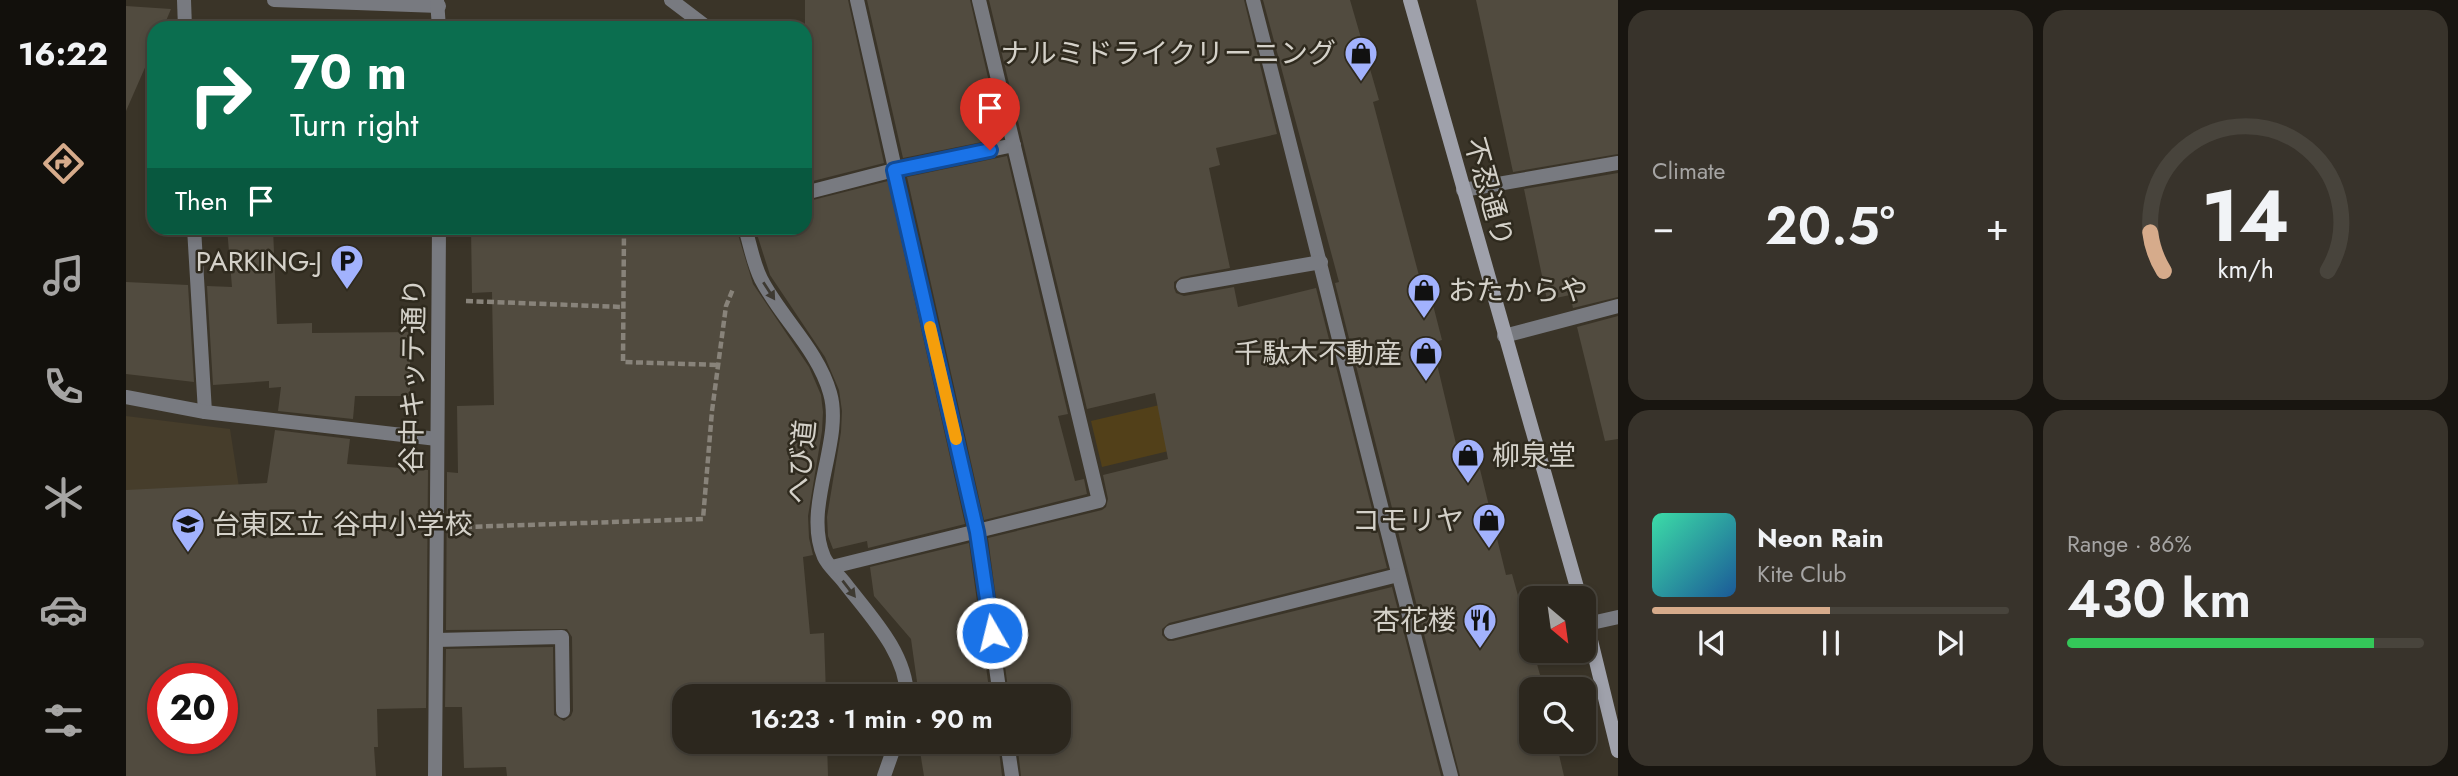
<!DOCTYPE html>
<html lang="en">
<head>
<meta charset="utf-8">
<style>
  body { margin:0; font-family:Jost,"Noto Sans JP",sans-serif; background:#38332b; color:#f1f3f6; height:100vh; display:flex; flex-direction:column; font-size:26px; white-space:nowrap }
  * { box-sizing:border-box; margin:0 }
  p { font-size:23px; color:#a6a5a4 }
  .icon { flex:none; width:38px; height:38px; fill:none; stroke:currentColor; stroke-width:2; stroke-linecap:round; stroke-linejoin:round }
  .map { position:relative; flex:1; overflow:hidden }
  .sheet { display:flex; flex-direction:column; gap:10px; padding:10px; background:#181510; width:840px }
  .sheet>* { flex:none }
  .top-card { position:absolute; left:21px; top:21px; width:665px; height:214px; border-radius:21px; box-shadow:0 4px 10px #0003,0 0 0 2px #48443c; background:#0b6e4f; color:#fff; overflow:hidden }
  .needle { width:46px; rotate:151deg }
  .controls { position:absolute; left:1393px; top:586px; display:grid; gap:14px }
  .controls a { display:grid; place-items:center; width:77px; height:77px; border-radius:14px; background:#2c271e; box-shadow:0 4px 10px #0003,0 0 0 2px #48443c; font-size:35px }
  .speed { position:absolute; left:21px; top:663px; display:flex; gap:14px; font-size:35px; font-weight:700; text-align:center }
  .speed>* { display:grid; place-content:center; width:91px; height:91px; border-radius:50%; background:#2c271e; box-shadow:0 4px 10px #0003,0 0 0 2px #48443c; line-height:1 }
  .speed .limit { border:10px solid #d22; background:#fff; color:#111 }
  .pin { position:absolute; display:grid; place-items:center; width:60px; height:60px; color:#fff; margin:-72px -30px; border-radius:50% 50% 50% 0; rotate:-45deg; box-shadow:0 0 7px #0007 }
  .pin .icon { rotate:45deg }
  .me { position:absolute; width:77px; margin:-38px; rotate:352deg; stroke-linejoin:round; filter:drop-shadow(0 0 5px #0008) }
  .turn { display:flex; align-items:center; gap:24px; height:147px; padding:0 28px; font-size:32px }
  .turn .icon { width:91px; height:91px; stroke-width:2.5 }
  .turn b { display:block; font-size:49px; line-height:60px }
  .then { display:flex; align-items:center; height:66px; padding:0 28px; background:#0003; gap:14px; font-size:26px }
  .big { font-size:52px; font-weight:600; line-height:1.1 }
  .sheet .card { flex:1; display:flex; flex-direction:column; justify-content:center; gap:10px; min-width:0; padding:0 24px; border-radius:21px; background:#38332b }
  .sheet .dial { align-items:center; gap:0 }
  .dial svg { height:182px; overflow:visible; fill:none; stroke:#48443c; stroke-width:7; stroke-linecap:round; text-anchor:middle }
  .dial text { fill:#f1f3f6; stroke:none }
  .song { display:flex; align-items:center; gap:21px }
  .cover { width:84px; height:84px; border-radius:10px; background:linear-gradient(135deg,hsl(160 70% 55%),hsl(210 70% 35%)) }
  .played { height:7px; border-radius:4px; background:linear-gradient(90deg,#d6ab8b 50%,#48443c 50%) }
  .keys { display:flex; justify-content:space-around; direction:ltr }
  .heat { display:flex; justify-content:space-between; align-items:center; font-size:38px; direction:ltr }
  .charge { height:10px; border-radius:5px; background:linear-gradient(90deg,#34c759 86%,#48443c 0) }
  .sheet .tiles { flex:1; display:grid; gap:10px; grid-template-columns:repeat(2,1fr) }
  .trip { position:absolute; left:546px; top:684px; width:399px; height:70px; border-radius:21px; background:#2c271e; box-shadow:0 4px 10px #0003,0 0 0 2px #48443c; font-weight:600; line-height:70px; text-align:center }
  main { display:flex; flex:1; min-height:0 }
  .menu { display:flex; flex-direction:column; width:126px; justify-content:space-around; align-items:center; background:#12100c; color:#a6a5a4 }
  .menu .icon { width:49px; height:49px }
  .menu .active { color:#d6ab8b }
  .menu b { font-size:32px; color:#f1f3f6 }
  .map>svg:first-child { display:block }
</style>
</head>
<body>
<main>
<nav class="menu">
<b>16:22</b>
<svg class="icon active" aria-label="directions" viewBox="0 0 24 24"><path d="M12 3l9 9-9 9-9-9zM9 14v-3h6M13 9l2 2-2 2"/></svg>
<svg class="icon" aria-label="music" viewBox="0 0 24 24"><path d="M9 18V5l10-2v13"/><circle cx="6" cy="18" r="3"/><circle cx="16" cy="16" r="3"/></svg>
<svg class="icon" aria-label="phone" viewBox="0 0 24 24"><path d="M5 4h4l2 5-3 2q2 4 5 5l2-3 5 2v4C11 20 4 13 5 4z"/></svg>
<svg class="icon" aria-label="climate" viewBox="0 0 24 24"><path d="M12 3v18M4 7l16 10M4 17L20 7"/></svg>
<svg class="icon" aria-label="car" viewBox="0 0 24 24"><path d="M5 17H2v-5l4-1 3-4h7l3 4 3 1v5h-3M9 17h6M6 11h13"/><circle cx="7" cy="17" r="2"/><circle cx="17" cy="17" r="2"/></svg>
<svg class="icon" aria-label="filters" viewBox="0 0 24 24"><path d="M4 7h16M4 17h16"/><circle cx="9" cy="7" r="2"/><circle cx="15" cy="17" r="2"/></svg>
</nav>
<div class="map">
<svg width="1492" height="776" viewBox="0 0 1492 776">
  <rect width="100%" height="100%" fill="#3a3428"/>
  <path fill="#463d2b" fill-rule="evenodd" d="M0 416 104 429 148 714 152 776H0ZM37 679H96V738H37Z"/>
  <polygon fill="#524019" points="1089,392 1101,437 976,467 965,421"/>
  <g fill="#514b3f" fill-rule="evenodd">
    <polygon points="679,0 722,0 758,163 679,183"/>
    <polygon points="741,0 844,0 876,138 777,158"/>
    <polygon points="863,0 1118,0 1151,134 1090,148 1094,165 1083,168 1104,268 1055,277 1048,282 1048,288 1050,293 1058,296 1108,287 1112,307 1190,288 1261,568 1043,623 1036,629 1036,635 1042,641 1047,641 1266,587 1315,776 895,776 891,742 933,742 933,696 883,696 862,538 976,510 980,507 982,499 977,475 1042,459 1029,393 961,409"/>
    <polygon points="1137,0 1224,0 1253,100 1247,102 1300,302 1306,301 1316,340 1306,343 1331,448 1348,445 1380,575 1386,574 1416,682 1414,683 1415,690 1405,690 1405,742 1430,742 1438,776 1334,776 1209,283 1213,282"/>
    <polygon points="1350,0 1492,0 1492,154 1387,172"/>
    <polygon points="0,6 45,9 37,28 28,28 28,47 0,111"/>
    <polygon points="881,156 942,414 932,416 949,481 958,479 961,494 858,520 781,177"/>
    <polygon points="1492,173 1492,297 1447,308 1444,295 1421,300 1398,189"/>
    <polygon points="762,181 839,524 742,548 741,541 707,549 702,536 701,517 715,432 716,411 713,390 699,357 644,275 629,228 679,228 679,202"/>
    <polygon points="101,228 147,228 151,324 186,323 186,333 284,332 284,396 229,396 227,419 152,411 155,387 143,388 143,381 87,385 81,286 106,287"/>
    <polygon points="345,228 410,228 410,232 502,230 501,228 610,228 627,284 683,367 695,395 697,412 696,431 682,516 683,538 687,555 677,557 684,634 698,633 700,696 558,696 558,742 701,742 702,776 381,776 380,767 338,768 336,707 319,707 320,649 427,647 428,715 438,721 445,716 447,711 446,637 441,629 320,630 321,472 332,473 331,406 368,405 366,292 346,293"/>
    <polygon points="0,282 62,285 68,382 0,374"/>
    <polygon points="1492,316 1492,439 1479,441 1451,327"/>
    <path d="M149 430 224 439 221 464 302 470 300 708 251 709 252 747H248L250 776H0V490L141 483ZM37 679H96V738H37Z"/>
    <polygon points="843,543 864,696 793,696 785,639 748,596 744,567"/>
    <polygon points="799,742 872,742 876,776 798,776 793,745"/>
  </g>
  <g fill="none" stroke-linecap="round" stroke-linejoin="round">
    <g stroke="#88837a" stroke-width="4.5" stroke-dasharray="7 3.5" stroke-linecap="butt">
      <polyline points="498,228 497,362 594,365"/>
      <polyline points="340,301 497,307"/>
      <polyline points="339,527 577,519 586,411 600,306 607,289"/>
    </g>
    <g stroke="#787a80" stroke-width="14">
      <polyline points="58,0 59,28"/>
      <polyline points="148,0 313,6"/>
      <polyline points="545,0 582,28"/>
      <polyline points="731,0 851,532 874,696"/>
      <path d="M1127 0C1194 258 1256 518 1325 776"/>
      <polyline points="1337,190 1492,163"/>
      <polyline points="679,193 768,170 888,145"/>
      <polyline points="68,228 79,412"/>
      <path d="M619 228C624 244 627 263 635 279 655 318 692 350 704 393 718 441 676 507 698 557 702 566 712 574 718 582 744 616 780 652 781 696"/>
      <polyline points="1057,286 1195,262"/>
      <polyline points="706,567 973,501 853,0"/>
      <polyline points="1461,624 1492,617"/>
      <polyline points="1045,632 1272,575"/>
      <polyline points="310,640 436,637 437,711"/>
      <polyline points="881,742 886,776"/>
      <polyline points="758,776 770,742"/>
    </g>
    <g stroke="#787a80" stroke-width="14">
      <polyline points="1378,336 1492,306"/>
      <polyline points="0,397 79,412 311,439"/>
    </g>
    <g stroke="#787a80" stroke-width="14">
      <polyline points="311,0 313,28"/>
      <polyline points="309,776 313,228"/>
    </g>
    <g stroke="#9fa1ab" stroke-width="14">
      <polyline points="1284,0 1454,598"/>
      <polyline points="1458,612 1492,751"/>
    </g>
  </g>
  <defs><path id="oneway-solid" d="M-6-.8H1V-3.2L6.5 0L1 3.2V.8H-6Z" transform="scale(1.75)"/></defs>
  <g fill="#3e3a32">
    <use href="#oneway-solid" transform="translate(643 291) rotate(57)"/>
    <use href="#oneway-solid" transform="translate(723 589) rotate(52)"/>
  </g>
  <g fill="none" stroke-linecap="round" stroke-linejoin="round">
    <defs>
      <polyline id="route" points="864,150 768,170 851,532 866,633"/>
    </defs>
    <use href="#route" stroke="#114b97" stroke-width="18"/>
    <use href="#route" stroke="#1a73e8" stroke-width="12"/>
    <polyline stroke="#f59e0b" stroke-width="12" points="804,327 830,439"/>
  </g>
  <defs>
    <symbol id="shop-pin" viewBox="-11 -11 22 30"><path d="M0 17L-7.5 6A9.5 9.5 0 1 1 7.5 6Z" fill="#a2b2fd" stroke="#2f2a1e"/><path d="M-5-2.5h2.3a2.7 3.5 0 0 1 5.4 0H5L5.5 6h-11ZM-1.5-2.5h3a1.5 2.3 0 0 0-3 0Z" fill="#111"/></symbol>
    <symbol id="parking-pin" viewBox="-11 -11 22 30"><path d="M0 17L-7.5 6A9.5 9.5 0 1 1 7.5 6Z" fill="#a2b2fd" stroke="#2f2a1e"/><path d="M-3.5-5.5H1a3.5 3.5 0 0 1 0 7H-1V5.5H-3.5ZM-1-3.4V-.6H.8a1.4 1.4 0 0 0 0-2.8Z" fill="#111"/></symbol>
    <symbol id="school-pin" viewBox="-11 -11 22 30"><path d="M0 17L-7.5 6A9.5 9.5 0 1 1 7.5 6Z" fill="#a2b2fd" stroke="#2f2a1e"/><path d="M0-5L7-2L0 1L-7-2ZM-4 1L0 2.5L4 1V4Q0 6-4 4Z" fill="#111"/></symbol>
    <symbol id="restaurant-pin" viewBox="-11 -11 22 30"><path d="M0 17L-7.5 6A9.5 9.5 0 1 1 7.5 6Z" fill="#a2b2fd" stroke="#2f2a1e"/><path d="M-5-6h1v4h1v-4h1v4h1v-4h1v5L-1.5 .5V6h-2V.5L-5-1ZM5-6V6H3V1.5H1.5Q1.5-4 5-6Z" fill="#111"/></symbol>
  </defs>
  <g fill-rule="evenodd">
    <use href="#shop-pin" x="1216" y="34" width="38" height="52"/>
    <use href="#parking-pin" x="202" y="242" width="38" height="52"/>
    <use href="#shop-pin" x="1279" y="271" width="38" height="52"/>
    <use href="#shop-pin" x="1281" y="334" width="38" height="52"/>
    <use href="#shop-pin" x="1323" y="436" width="38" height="52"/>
    <use href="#shop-pin" x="1344" y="501" width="38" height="52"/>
    <use href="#school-pin" x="43" y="505" width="38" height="52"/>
    <use href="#restaurant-pin" x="1335" y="601" width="38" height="52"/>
  </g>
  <g text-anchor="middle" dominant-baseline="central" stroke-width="5" stroke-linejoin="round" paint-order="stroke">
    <g font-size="28" fill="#d4d1c9" stroke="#2f2a1e" text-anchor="end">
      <text x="1210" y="53">ナルミドライクリーニング</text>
      <text x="196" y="261">PARKING-J</text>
      <text x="1322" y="290" text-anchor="start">おたからや</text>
      <text x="1276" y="353">千駄木不動産</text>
      <text x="1366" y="455" text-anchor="start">柳泉堂</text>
      <text x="1338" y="520">コモリヤ</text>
      <text x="86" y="524" text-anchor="start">台東区立 谷中小学校</text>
      <text x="1330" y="620">杏花楼</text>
    </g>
    <g font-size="28" fill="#d4d1c9" stroke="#2f2a1e">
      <text transform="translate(1363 192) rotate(74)">不忍通り</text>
      <text transform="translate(287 376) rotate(-89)">谷中キッテ通り</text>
      <text transform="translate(675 462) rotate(-84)">へび道</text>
    </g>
  </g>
</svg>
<div class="controls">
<a><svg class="needle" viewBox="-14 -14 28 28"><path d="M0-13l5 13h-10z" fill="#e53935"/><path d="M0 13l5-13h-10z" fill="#a6a5a4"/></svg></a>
<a><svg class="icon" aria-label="search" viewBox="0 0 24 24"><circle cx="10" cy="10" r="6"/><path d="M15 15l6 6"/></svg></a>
</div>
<div class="speed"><div class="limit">20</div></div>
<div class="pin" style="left:864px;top:150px;background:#d93025"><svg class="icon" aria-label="arrive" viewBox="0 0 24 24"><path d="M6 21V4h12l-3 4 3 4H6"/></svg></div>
<svg class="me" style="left:866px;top:633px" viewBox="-20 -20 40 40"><circle r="17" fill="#1a73e8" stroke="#fff" stroke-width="3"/><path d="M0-11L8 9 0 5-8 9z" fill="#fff"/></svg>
<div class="trip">16:23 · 1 min · 90 m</div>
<div class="top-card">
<div class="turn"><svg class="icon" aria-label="right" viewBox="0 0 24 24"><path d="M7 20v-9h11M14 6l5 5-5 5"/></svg><div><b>70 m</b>Turn right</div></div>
<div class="then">Then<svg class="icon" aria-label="arrive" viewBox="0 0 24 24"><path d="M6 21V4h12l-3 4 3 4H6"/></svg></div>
</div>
</div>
<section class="sheet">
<div class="tiles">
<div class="card"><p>Climate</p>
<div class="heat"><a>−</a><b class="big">20.5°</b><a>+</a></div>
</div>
<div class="card dial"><svg viewBox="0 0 100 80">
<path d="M14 69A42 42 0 1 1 86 69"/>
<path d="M14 69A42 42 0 0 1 8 52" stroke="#d6ab8b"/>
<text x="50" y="56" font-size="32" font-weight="700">14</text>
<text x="50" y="72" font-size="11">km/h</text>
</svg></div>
<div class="card">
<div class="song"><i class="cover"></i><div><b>Neon Rain</b><p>Kite Club</p></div></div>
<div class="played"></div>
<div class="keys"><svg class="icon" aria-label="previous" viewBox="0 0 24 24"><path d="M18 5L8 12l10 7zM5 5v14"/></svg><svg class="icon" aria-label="pause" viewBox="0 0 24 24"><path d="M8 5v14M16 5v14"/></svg><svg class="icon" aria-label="next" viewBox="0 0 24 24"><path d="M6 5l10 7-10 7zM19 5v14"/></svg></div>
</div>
<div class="card"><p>Range · 86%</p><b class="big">430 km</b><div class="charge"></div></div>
</div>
</section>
</main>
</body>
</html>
